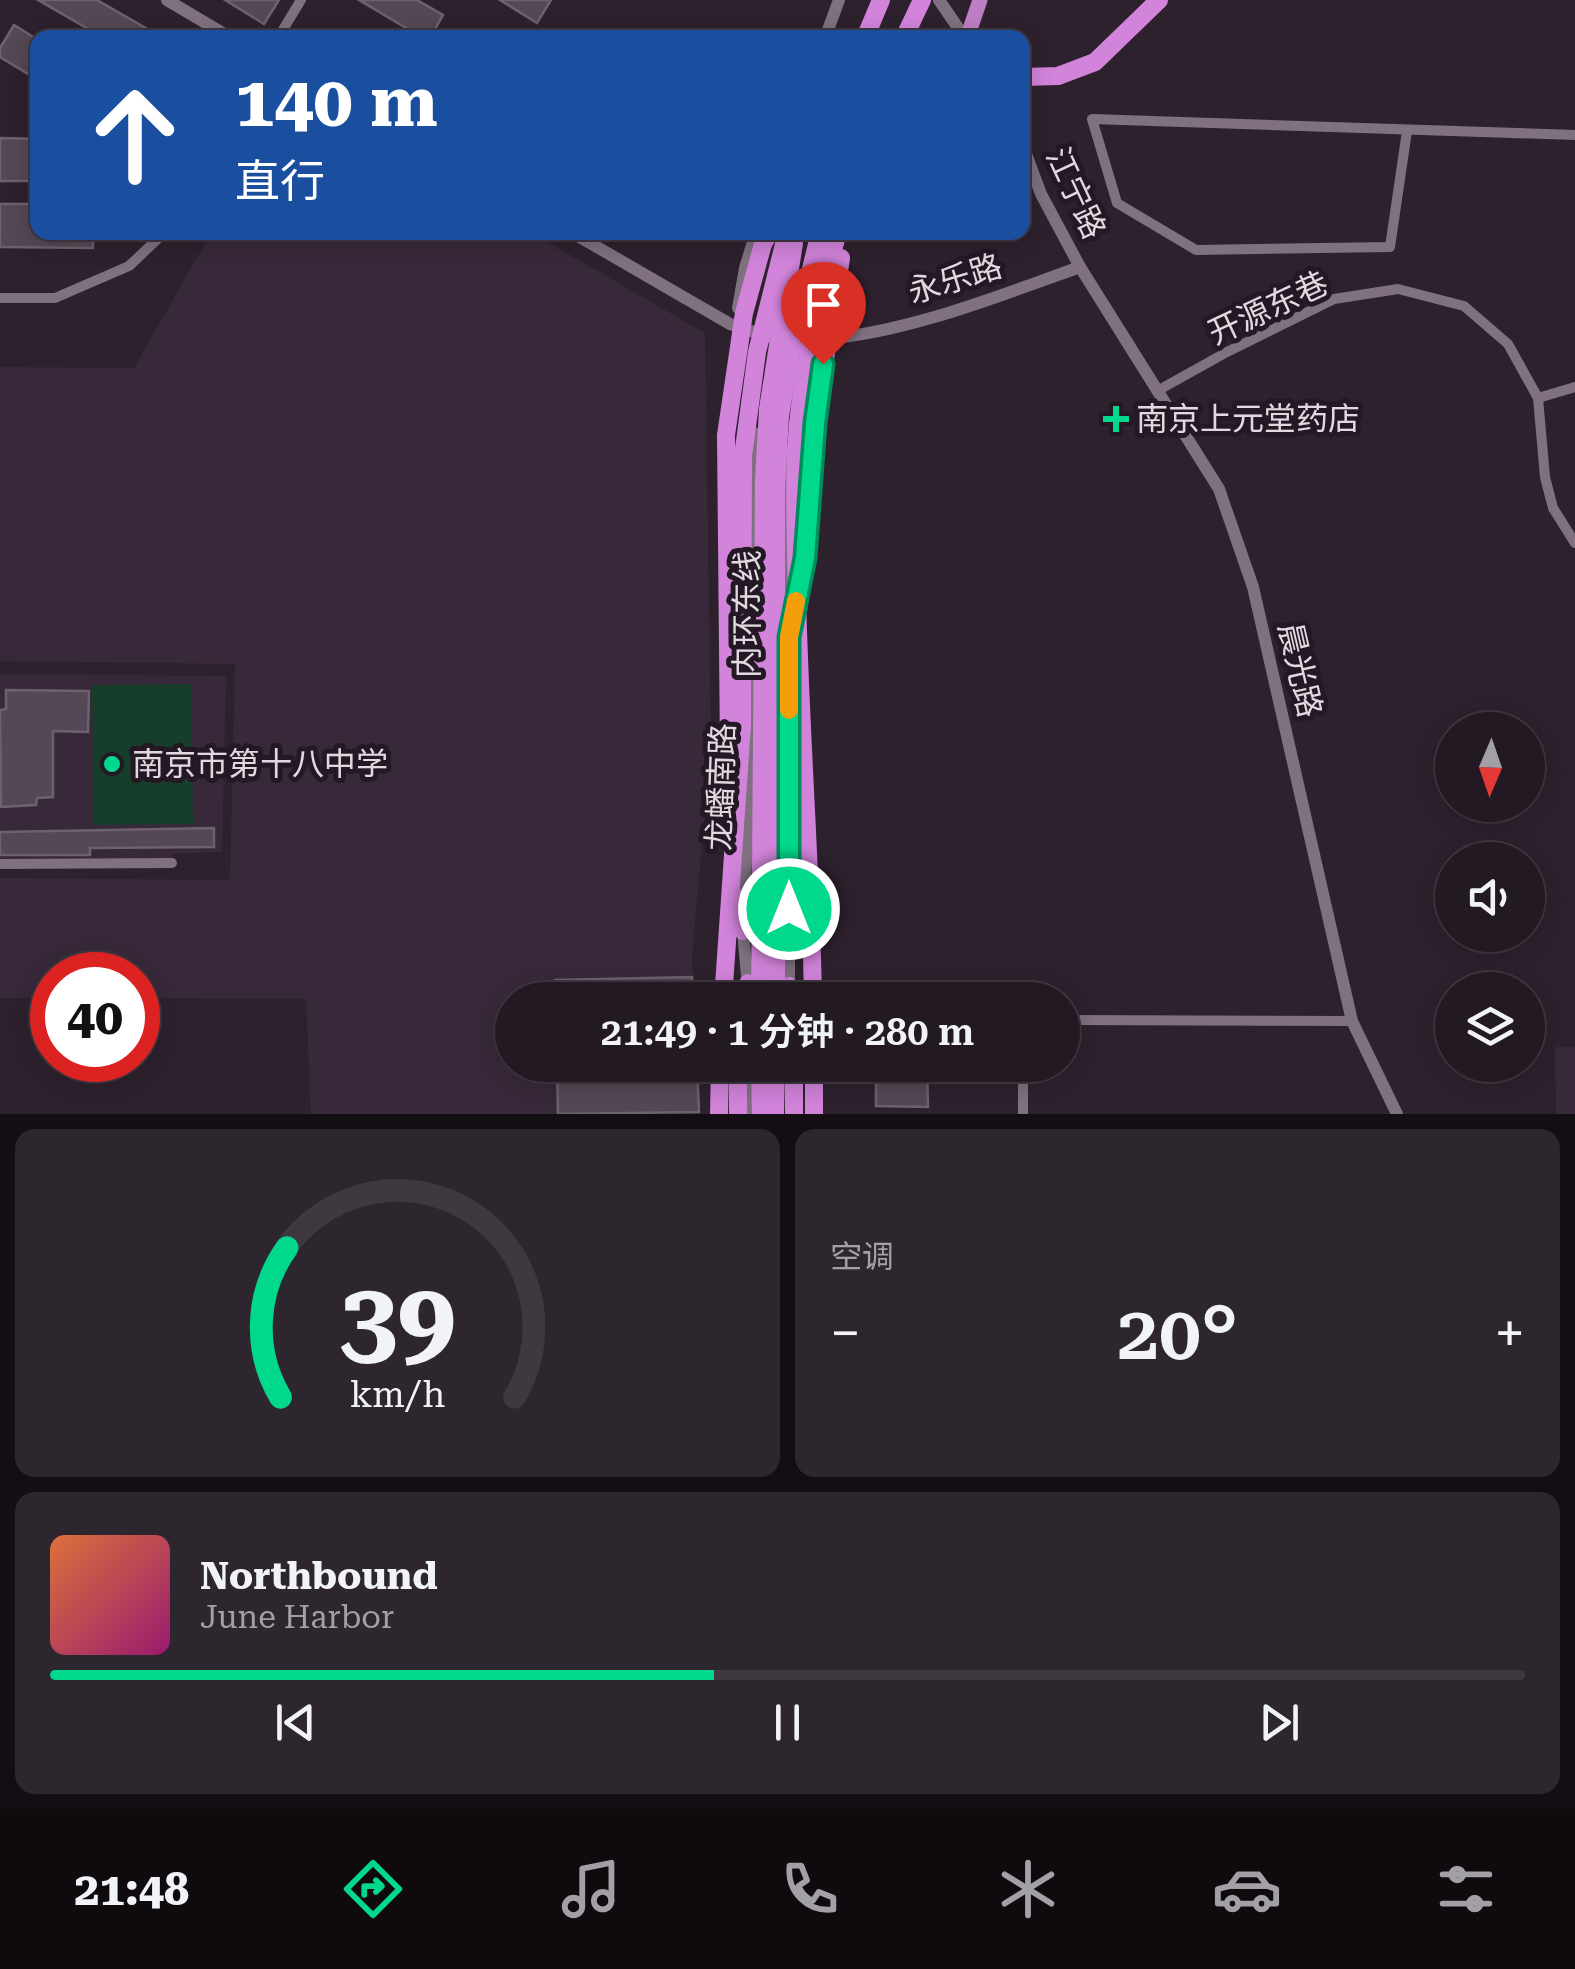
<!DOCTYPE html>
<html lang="zh">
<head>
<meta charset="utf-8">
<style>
  body { margin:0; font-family:"Roboto Serif","Noto Sans SC",serif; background:#2e262f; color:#f1f3f6; height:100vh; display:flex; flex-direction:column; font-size:38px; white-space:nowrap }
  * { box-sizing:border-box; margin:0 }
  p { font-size:32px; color:#a2a0a5 }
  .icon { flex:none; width:55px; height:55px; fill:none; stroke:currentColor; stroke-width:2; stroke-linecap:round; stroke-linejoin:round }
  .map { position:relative; height:1114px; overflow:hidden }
  .details { display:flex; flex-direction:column; gap:15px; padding:15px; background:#130e13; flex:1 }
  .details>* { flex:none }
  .banner { position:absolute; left:30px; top:30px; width:1000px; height:210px; border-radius:20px; box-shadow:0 5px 25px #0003,0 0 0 2px #3f3840; background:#1a4fa0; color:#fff; overflow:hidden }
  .needle { width:65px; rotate:182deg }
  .controls { position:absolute; left:1435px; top:712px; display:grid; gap:20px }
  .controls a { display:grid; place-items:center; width:110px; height:110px; border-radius:50%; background:#221922; box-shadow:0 5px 25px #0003,0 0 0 2px #3f3840; font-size:50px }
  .speed { position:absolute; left:30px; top:952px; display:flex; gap:20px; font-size:50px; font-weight:700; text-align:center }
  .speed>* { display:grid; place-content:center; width:130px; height:130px; border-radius:50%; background:#221922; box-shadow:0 5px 25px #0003,0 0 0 2px #3f3840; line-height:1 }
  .speed .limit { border:15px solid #d22; background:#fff; color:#111 }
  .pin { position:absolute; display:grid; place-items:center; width:85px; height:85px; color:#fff; margin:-102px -42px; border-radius:50% 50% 50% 0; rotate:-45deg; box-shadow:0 0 10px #0007 }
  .pin .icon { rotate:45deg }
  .me { position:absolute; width:110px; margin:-55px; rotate:0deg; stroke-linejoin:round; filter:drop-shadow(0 0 8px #0008) }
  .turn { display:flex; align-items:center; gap:35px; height:210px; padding:0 40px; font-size:45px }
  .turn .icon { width:130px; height:130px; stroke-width:2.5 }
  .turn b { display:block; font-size:70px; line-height:85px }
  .big { font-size:75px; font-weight:600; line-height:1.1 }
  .details .card { flex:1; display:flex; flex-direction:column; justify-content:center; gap:15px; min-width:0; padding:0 35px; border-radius:20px; background:#2e262f }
  .details .dial { align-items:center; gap:0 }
  .dial svg { height:260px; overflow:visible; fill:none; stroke:#3f3840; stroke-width:7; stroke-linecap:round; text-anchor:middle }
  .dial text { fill:#f1f3f6; stroke:none }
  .song { display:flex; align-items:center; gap:30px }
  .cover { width:120px; height:120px; border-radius:15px; background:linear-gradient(135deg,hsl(20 70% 55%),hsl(320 70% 35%)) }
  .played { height:10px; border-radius:5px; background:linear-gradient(90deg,#00d98c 45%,#3f3840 45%) }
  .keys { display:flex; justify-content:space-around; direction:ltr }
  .heat { display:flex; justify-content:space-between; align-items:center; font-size:55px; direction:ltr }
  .details .tiles { flex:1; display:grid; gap:15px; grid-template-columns:1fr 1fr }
  .card:last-child { grid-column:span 2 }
  .trip { position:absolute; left:495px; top:982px; width:585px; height:100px; border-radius:50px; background:#221922; box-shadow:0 5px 25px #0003,0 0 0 2px #3f3840; font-weight:600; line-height:100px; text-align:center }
  .tabs { display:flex; height:160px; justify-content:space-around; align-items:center; background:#0e0a0e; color:#a2a0a5 }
  .tabs .icon { width:70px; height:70px }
  .tabs .on { color:#00d98c }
  .tabs b { font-size:45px; color:#f1f3f6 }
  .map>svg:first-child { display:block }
</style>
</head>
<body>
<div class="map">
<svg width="1575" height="1114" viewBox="0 0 1575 1114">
  <rect width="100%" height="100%" fill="#2d212e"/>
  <g fill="#38293a">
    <polygon points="211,233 532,233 705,333 711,742 692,956 694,1000 512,1000 512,1065 697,1065 699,1114 311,1114 306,999 138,998 138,975 52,975 52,998 0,998 0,878 230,880 235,664 0,661 0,367 134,368"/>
    <polygon points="0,674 226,676 222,852 173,854 172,863 0,864"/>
    <polygon points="1555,1047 1575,1047 1575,1114 1556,1114"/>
  </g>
  <polygon fill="#173e2a" points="191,684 193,824 94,825 92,685"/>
  <g fill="#554856" stroke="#6e616f" stroke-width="2.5">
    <polygon points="38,0 97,0 163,38 104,38"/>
    <polygon points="225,0 279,0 264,24"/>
    <polygon points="359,0 417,0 443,15 430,38 423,38"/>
    <polygon points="500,0 551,0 537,23"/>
    <polygon points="14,25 38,40 38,80 0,57 0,48"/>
    <polygon points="0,138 38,139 38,181 0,181"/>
    <polygon points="0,204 38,204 38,232 93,232 93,248 0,247"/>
    <polygon points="6,690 89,691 88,732 53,731 53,797 37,798 36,805 1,807 0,710 6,709"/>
    <polygon points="214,828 214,847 90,848 90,855 0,855 0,832"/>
    <polygon points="692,977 694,1000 556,1000 555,980"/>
    <polygon points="557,1065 697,1065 699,1112 558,1114"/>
    <polygon points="876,1065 927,1065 928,1107 876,1106"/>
  </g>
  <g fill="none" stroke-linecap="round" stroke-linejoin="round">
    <g stroke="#7f7180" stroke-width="10">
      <polyline points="278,38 301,0"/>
      <polyline points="1407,131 1390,247 1196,250 1117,203 1092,119 1575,135"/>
      <polyline points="0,298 55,298 129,266 165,232"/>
      <polyline points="1157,391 1227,352 1334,299 1398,289 1464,306 1508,344 1538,398 1545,477 1553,508 1575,543"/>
      <polyline points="1538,398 1575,387"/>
      <polyline points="0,864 172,863"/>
      <polyline points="1062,1020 1352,1021"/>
      <polyline points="1023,1065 1023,1114"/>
    </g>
    <g stroke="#7f7180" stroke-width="12">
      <polyline points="167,0 231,38"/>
      <polyline points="939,0 965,38"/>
      <polyline points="825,38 839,0"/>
      <polyline points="1022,143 1041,194 1080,267 1219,489 1253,587 1352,1021 1397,1114"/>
      <polyline points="571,232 730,324 769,337"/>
      <polyline points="738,308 745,268 756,232"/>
      <path d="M823 339C907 333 1001 295 1080 267"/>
      <polyline points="787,453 785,513 789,637 789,993"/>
      <polyline points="748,988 743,931 751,749 754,433"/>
      <polyline points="749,1065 749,1114"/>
    </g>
    <polyline stroke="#bd7fc4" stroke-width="15" points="967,38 980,0"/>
    <g stroke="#d284db" stroke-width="18">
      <polyline points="865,38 881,0"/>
      <polyline points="904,38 922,0"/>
      <polyline points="1022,77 1058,76 1095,62 1159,0"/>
      <polyline points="806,549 815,423 841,258"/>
      <polyline points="729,751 726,435 744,313 763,244 770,232"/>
      <polyline points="736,897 743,931"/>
      <polyline points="789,986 792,1000"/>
      <polyline points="723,1000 742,725 743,456 757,352 787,232"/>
      <polyline points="745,1000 748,983"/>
      <polyline points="760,1000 764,480 768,409 794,243"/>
      <polyline points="776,1000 776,487 780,416 790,355 820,232"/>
      <path d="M813 1000C811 865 800 730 797 595 796 547 794 498 796 450 800 376 818 303 838 232"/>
      <polyline points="760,1065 761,1114"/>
      <polyline points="794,1065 794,1114"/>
      <polyline points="814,1065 814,1114"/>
      <polyline points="719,1114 720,1065"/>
      <polyline points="738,1114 738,1065"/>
      <polyline points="775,1114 776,1065"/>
    </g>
  </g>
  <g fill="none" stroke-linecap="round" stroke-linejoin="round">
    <defs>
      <polyline id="route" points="789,909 789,637 805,558 815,423 823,364"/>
    </defs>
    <use href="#route" stroke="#008d5b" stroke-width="25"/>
    <use href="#route" stroke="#00d98c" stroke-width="18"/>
    <polyline stroke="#f59e0b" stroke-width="18" points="789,710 789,637 796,601"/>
  </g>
  <g fill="#00d98c" stroke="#231824" stroke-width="4">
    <path d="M1111 404h10v10h10v10h-10v10h-10v-10h-10v-10h10z"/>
    <circle cx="112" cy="764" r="10"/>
  </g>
  <g text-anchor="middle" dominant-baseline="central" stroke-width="10" stroke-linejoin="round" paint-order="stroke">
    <g font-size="32" fill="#e1d9e1" stroke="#231824">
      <text transform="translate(1076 193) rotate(65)">江宁路</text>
      <text transform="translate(955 279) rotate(-17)">永乐路</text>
      <text transform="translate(1268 308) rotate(-25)">开源东巷</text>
      <text transform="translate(747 614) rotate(-90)">内环东线</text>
      <text transform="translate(1300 670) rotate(77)">晨光路</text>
      <text transform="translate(721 787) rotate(-88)">龙蟠南路</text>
    </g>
    <g font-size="32" fill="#e1d9e1" stroke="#231824" text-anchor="start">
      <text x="1136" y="419">南京上元堂药店</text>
      <text x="132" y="764">南京市第十八中学</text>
    </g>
  </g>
</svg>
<div class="controls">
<a><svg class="needle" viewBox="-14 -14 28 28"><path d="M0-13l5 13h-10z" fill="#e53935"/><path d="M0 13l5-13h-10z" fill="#a2a0a5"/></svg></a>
<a><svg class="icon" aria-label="sound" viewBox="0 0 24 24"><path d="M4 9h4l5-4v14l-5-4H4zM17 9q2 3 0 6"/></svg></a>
<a><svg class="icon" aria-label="layers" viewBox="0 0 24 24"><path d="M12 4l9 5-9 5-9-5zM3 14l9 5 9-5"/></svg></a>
</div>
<div class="speed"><div class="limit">40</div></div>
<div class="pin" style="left:823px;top:364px;background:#d93025"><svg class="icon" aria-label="arrive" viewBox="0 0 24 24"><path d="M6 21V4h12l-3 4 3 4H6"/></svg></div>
<svg class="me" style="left:789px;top:909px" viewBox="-20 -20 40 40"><circle r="17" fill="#00d98c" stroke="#fff" stroke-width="3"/><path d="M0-11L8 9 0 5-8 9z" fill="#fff"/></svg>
<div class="trip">21:49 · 1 分钟 · 280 m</div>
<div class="banner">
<div class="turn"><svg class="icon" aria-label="ahead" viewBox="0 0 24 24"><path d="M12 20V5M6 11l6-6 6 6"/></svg><div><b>140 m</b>直行</div></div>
</div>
</div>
<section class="details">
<div class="tiles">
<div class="card dial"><svg viewBox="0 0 100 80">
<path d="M14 69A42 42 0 1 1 86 69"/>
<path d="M14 69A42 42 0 0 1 16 23" stroke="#00d98c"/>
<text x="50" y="56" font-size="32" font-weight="700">39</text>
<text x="50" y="72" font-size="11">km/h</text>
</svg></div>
<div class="card"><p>空调</p>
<div class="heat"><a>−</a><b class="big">20°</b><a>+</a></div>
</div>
<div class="card">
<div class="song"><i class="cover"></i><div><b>Northbound</b><p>June Harbor</p></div></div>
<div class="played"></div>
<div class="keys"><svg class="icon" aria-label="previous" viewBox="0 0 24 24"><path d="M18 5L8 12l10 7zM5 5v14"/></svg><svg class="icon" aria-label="pause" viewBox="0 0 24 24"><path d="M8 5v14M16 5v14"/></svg><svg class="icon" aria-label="next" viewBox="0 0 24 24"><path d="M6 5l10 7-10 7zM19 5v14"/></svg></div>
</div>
</div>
</section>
<nav class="tabs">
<b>21:48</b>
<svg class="icon on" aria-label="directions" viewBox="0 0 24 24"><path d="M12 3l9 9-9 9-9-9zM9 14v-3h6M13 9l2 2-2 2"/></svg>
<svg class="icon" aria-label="music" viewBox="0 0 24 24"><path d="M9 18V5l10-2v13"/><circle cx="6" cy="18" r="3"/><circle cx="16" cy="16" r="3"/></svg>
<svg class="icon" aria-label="phone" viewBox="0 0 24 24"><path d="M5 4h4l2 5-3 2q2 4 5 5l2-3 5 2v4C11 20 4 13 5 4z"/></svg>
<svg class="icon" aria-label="climate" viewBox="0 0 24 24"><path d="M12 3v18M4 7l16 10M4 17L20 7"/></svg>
<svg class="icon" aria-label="car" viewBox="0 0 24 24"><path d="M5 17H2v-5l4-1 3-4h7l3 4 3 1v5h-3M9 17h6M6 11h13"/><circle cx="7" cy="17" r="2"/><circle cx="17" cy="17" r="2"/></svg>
<svg class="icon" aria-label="filters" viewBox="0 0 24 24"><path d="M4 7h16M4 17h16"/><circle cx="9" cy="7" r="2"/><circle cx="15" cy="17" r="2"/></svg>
</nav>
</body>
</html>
